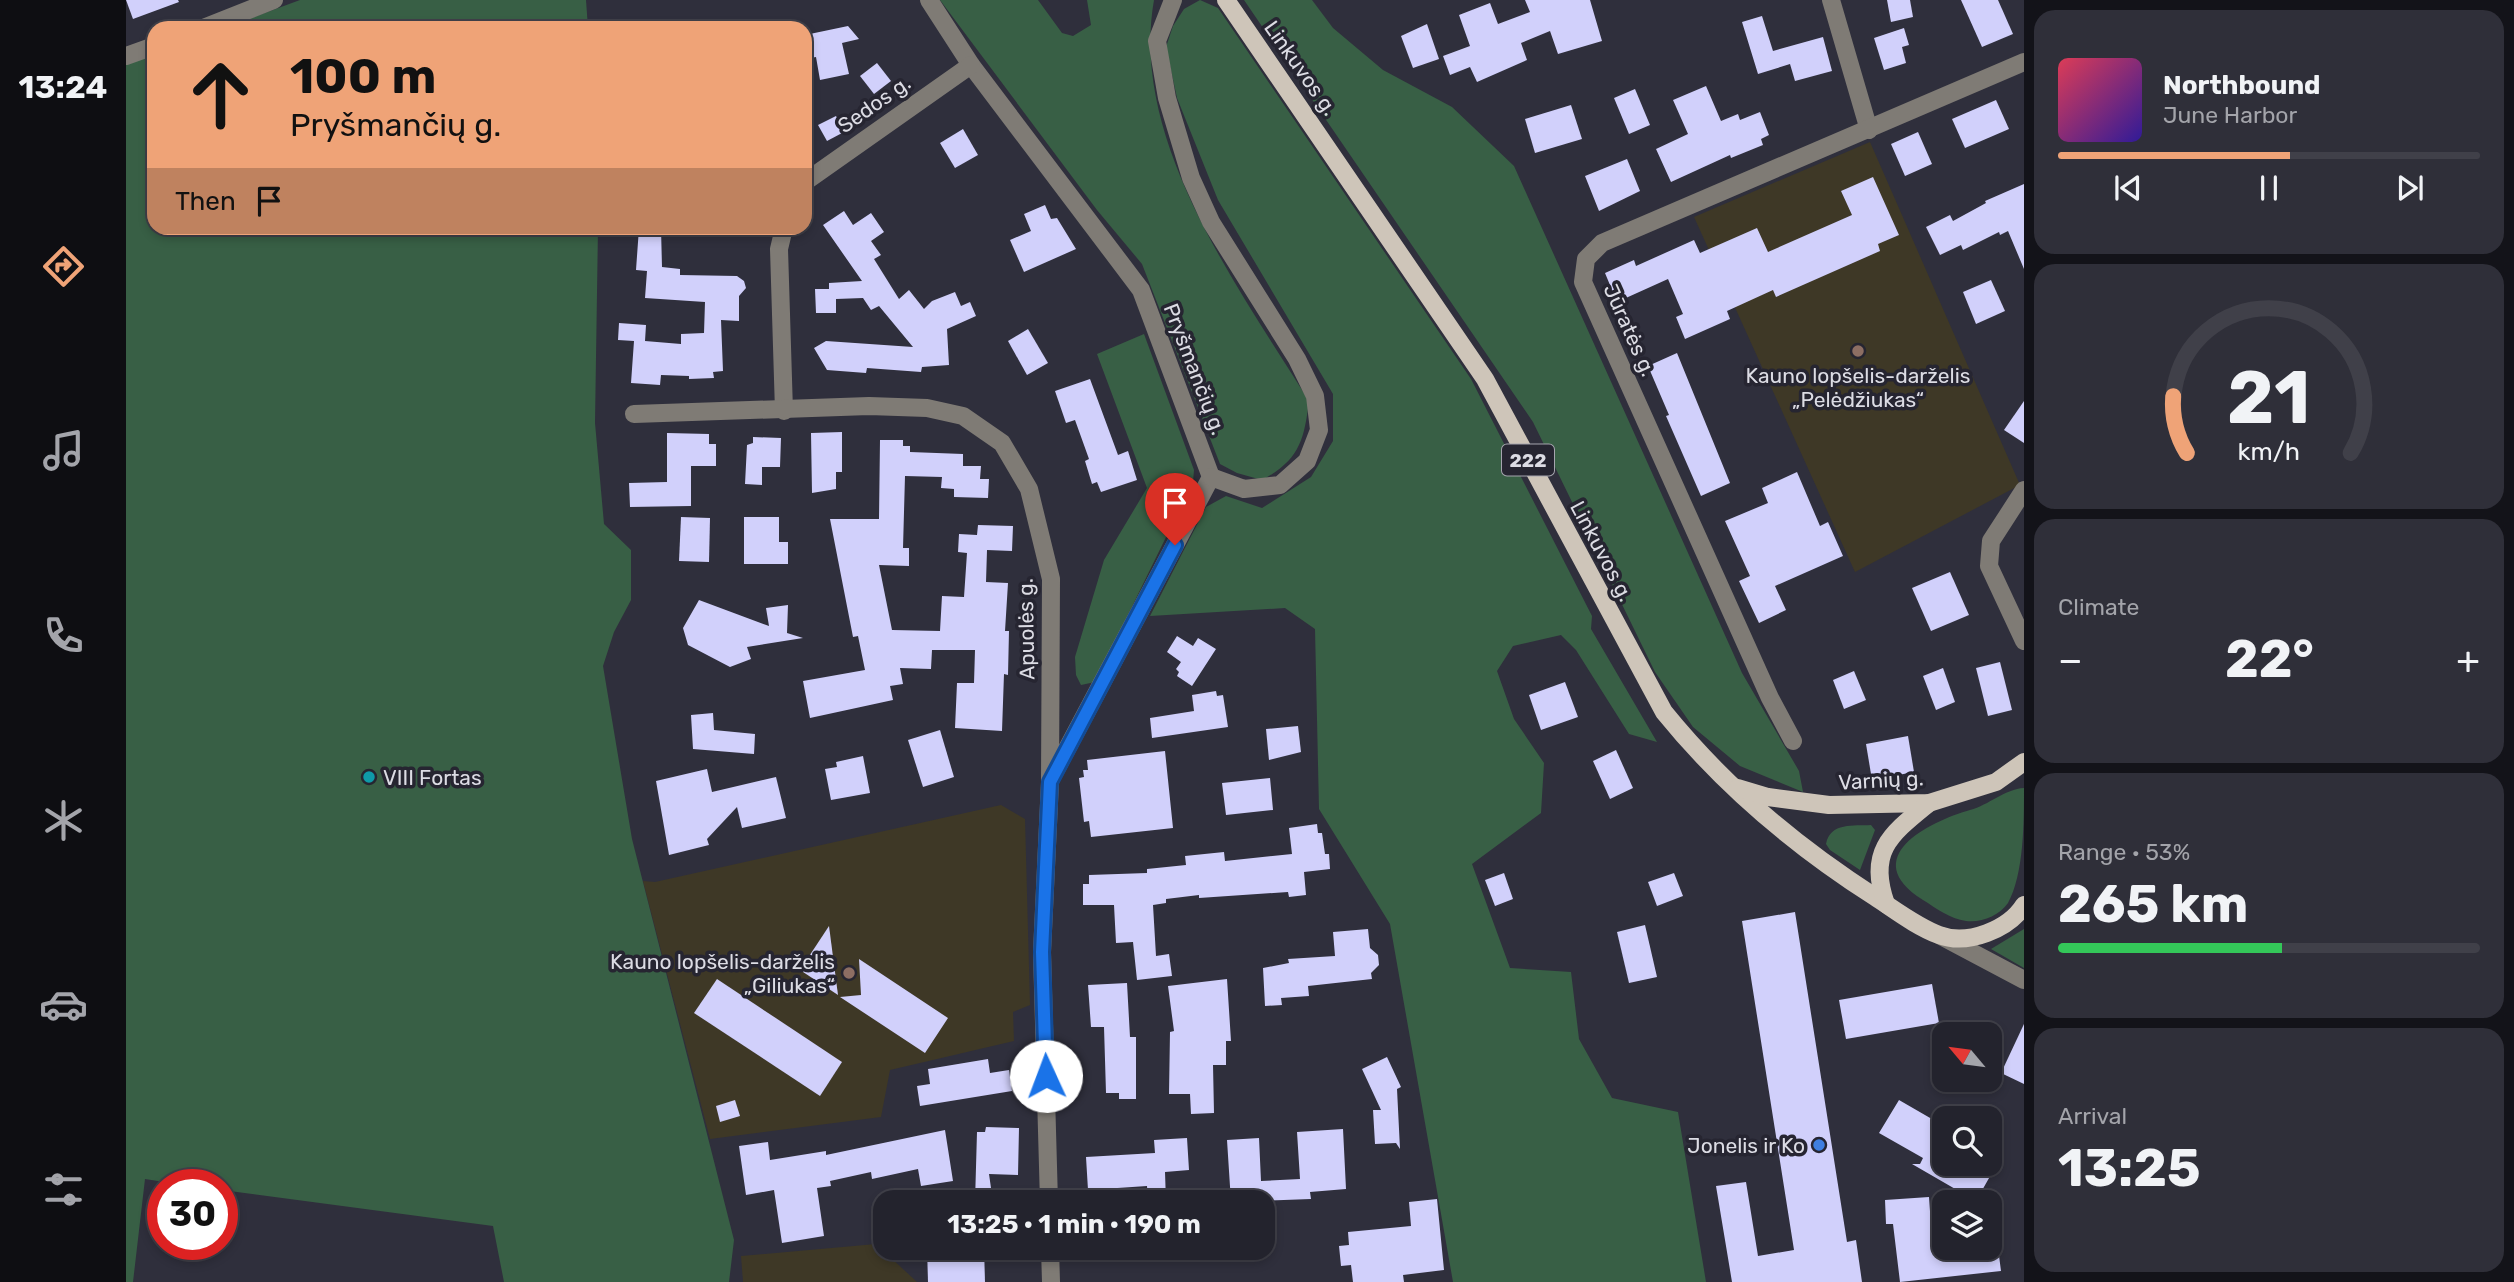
<!DOCTYPE html>
<html lang="en">
<head>
<meta charset="utf-8">
<style>
  body { margin:0; font-family:Rubik,sans-serif; background:#2f2f39; color:#f1f3f6; height:100vh; display:flex; flex-direction:column; font-size:26px; white-space:nowrap }
  * { box-sizing:border-box; margin:0 }
  p { font-size:23px; color:#a3a4aa }
  .icon { flex:none; width:38px; height:38px; fill:none; stroke:currentColor; stroke-width:2; stroke-linecap:round; stroke-linejoin:round }
  .map { position:relative; flex:1; overflow:hidden }
  .side { display:flex; flex-direction:column; gap:10px; padding:10px; background:#131319; width:490px }
  .side>* { flex:none }
  .guide { position:absolute; left:21px; top:21px; width:665px; height:214px; border-radius:21px; box-shadow:0 4px 10px #0003,0 0 0 2px #404049; background:#efa377; color:#111; overflow:hidden }
  .needle { width:46px; rotate:299deg }
  .fabs { position:absolute; left:1806px; top:1022px; display:grid; gap:14px }
  .fabs a { display:grid; place-items:center; width:70px; height:70px; border-radius:14px; background:#23232d; box-shadow:0 4px 10px #0003,0 0 0 2px #404049; font-size:35px }
  .speed { position:absolute; left:21px; top:1169px; display:flex; gap:14px; font-size:35px; font-weight:700; text-align:center }
  .speed>* { display:grid; place-content:center; width:91px; height:91px; border-radius:50%; background:#23232d; box-shadow:0 4px 10px #0003,0 0 0 2px #404049; line-height:1 }
  .speed .limit { border:10px solid #d22; background:#fff; color:#111 }
  .pin { position:absolute; display:grid; place-items:center; width:60px; height:60px; color:#fff; margin:-72px -30px; border-radius:50% 50% 50% 0; rotate:-45deg; box-shadow:0 0 7px #0007 }
  .pin .icon { rotate:45deg }
  .me { position:absolute; width:77px; margin:-38px; rotate:358deg; stroke-linejoin:round; filter:drop-shadow(0 0 5px #0008) }
  .turn { display:flex; align-items:center; gap:24px; height:147px; padding:0 28px; font-size:32px }
  .turn .icon { width:91px; height:91px; stroke-width:2.5 }
  .turn b { display:block; font-size:49px; line-height:60px }
  .then { display:flex; align-items:center; height:66px; padding:0 28px; background:#0003; gap:14px; font-size:26px }
  .big { font-size:52px; font-weight:700; line-height:1.1 }
  .side .widget { flex:1; display:flex; flex-direction:column; justify-content:center; gap:10px; min-width:0; padding:0 24px; border-radius:21px; background:#2f2f39 }
  .side .dial { align-items:center; gap:0 }
  .dial svg { height:182px; overflow:visible; fill:none; stroke:#404049; stroke-width:7; stroke-linecap:round; text-anchor:middle }
  .dial text { fill:#f1f3f6; stroke:none }
  .song { display:flex; align-items:center; gap:21px }
  .cover { width:84px; height:84px; border-radius:10px; background:linear-gradient(135deg,hsl(350 70% 55%),hsl(250 70% 35%)) }
  .played { height:7px; border-radius:4px; background:linear-gradient(90deg,#efa377 55%,#404049 55%) }
  .keys { display:flex; justify-content:space-around; direction:ltr }
  .heat { display:flex; justify-content:space-between; align-items:center; font-size:38px; direction:ltr }
  .charge { height:10px; border-radius:5px; background:linear-gradient(90deg,#34c759 53%,#404049 0) }
  .trip { position:absolute; left:747px; top:1190px; width:402px; height:70px; border-radius:21px; background:#23232d; box-shadow:0 4px 10px #0003,0 0 0 2px #404049; font-weight:700; line-height:70px; text-align:center }
  main { display:flex; flex:1; min-height:0 }
  .menu { display:flex; flex-direction:column; width:126px; justify-content:space-around; align-items:center; background:#0e0e12; color:#a3a4aa }
  .menu .icon { width:49px; height:49px }
  .menu .selected { color:#efa377 }
  .menu b { font-size:32px; color:#f1f3f6 }
  .map>svg:first-child { display:block }
</style>
</head>
<body>
<main>
<nav class="menu">
<b>13:24</b>
<svg class="icon selected" aria-label="directions" viewBox="0 0 24 24"><path d="M12 3l9 9-9 9-9-9zM9 14v-3h6M13 9l2 2-2 2"/></svg>
<svg class="icon" aria-label="music" viewBox="0 0 24 24"><path d="M9 18V5l10-2v13"/><circle cx="6" cy="18" r="3"/><circle cx="16" cy="16" r="3"/></svg>
<svg class="icon" aria-label="phone" viewBox="0 0 24 24"><path d="M5 4h4l2 5-3 2q2 4 5 5l2-3 5 2v4C11 20 4 13 5 4z"/></svg>
<svg class="icon" aria-label="climate" viewBox="0 0 24 24"><path d="M12 3v18M4 7l16 10M4 17L20 7"/></svg>
<svg class="icon" aria-label="car" viewBox="0 0 24 24"><path d="M5 17H2v-5l4-1 3-4h7l3 4 3 1v5h-3M9 17h6M6 11h13"/><circle cx="7" cy="17" r="2"/><circle cx="17" cy="17" r="2"/></svg>
<svg class="icon" aria-label="filters" viewBox="0 0 24 24"><path d="M4 7h16M4 17h16"/><circle cx="9" cy="7" r="2"/><circle cx="15" cy="17" r="2"/></svg>
</nav>
<div class="map">
<svg width="1898" height="1282" viewBox="0 0 1898 1282">
  <rect width="100%" height="100%" fill="#2f2f3c"/>
  <g fill="#3e3826">
    <polygon points="1744,142 1894,485 1729,572 1568,217"/>
    <polygon points="875,805 899,819 904,1005 887,1012 888,1041 764,1070 755,1117 584,1139 517,881 529,882"/>
    <polygon points="750,1244 791,1282 617,1282 615,1256"/>
  </g>
  <g fill="#385f45">
    <polygon points="174,0 460,0 462,28 98,28"/>
    <path d="M814 0H912L936 33 947 36 965 25 961 0H1028C1003 140 1112 287 1183 401 1178 441 1173 460 1136 480L1111 473 1094 464 1016 264 971 210Z"/>
    <polygon points="1074,0 1092,8 1345,379 1466,616 1465,629 1531,742 1503,734 1450,650 1435,635 1387,646 1371,671 1388,719 1418,763 1415,813 1346,864 1384,968 1445,972 1453,1039 1486,1098 1552,1112 1580,1282 1327,1282 1264,924 1193,809 1189,629 1159,608 1024,616 1080,507 1100,496 1136,508 1185,477 1207,441 1207,394 1092,200 1051,98 1040,47 1047,26 1058,9"/>
    <polygon points="1118,0 1186,0 1207,28 1257,70 1326,107 1388,166 1616,673 1673,771 1677,792 1614,766 1567,727 1529,672 1407,422"/>
    <polygon points="28,54 28,228 472,228 469,423 478,524 505,550 505,600 488,632 477,666 506,839 608,1240 603,1282 378,1282 367,1226 96,1190 96,1185 58,1185 19,1179 7,1282 0,1282 0,64"/>
    <polygon points="1018,334 1068,470 1067,482 969,682 955,685 950,675 949,657 978,560 1021,488 971,354"/>
    <path d="M1898 788C1898 822 1898 874 1882 903 1873 916 1855 923 1840 921 1824 919 1810 908 1797 900 1731 858 1802 822 1844 810 1863 805 1879 789 1898 788Z"/>
    <path d="M1745 825 1749 830 1734 870 1704 850 1700 844C1704 822 1728 826 1745 825Z"/>
    <polygon points="1898,929 1898,968 1865,949"/>
  </g>
  <g fill="#d1d0fb">
    <polygon points="0,0 52,0 53,2 7,19"/>
    <polygon points="1399,0 1464,0 1476,41 1432,54 1424,31 1395,43 1401,60 1351,82 1344,67 1324,75 1317,56 1344,46 1333,15 1364,3 1372,24 1404,12"/>
    <polygon points="1761,0 1784,0 1787,17 1765,22"/>
    <polygon points="1835,0 1872,0 1887,34 1856,47"/>
    <polygon points="1636,16 1647,51 1697,37 1706,71 1669,81 1664,64 1632,74 1616,22"/>
    <polygon points="1301,24 1313,59 1287,68 1275,36"/>
    <polygon points="722,26 733,39 716,43 723,74 694,80 690,57 679,59 679,35"/>
    <polygon points="1778,28 1783,45 1776,47 1780,63 1758,70 1748,38"/>
    <polygon points="751,63 765,81 748,94 734,76"/>
    <polygon points="1580,86 1595,121 1612,114 1614,120 1634,112 1643,135 1635,139 1637,145 1605,158 1604,155 1545,182 1530,149 1562,134 1547,100"/>
    <polygon points="1509,89 1524,125 1503,134 1488,98"/>
    <polygon points="1870,100 1883,129 1839,148 1826,119"/>
    <polygon points="1445,105 1456,139 1409,153 1399,119"/>
    <polygon points="710,116 718,132 701,141 692,125"/>
    <polygon points="837,129 852,155 829,168 814,143"/>
    <polygon points="1792,132 1806,164 1779,176 1765,144"/>
    <polygon points="1501,159 1514,191 1473,211 1459,176"/>
    <polygon points="1747,177 1773,235 1752,244 1754,251 1650,297 1647,290 1601,311 1604,319 1559,339 1550,317 1557,314 1542,279 1491,302 1479,273 1508,260 1510,266 1568,240 1574,253 1631,228 1642,252 1726,215 1715,191"/>
    <polygon points="1898,184 1898,269 1882,231 1874,235 1873,232 1837,250 1835,245 1814,255 1800,227 1824,215 1827,221 1860,203 1859,201"/>
    <polygon points="919,205 925,219 931,218 950,249 898,272 884,240 905,231 898,214"/>
    <polygon points="718,211 727,225 745,213 758,232 745,241 755,255 748,259 773,299 783,290 798,309 806,301 829,292 835,306 844,302 850,316 821,329 823,365 796,367 795,372 741,368 740,373 701,370 688,348 700,341 787,347 753,306 745,310 737,298 710,299 710,313 690,313 689,289 703,289 703,283 736,281 697,225"/>
    <polygon points="513,228 535,228 536,267 554,269 554,275 611,276 618,281 620,288 613,296 613,321 595,320 597,371 587,372 588,378 563,379 563,376 535,375 534,385 505,383 508,341 492,340 493,323 520,325 519,341 555,344 555,334 578,333 579,302 519,298 521,271 510,270"/>
    <polygon points="1865,280 1879,311 1850,324 1837,292"/>
    <polygon points="902,329 922,363 901,375 882,341"/>
    <polygon points="1551,353 1604,483 1575,496 1540,416 1543,415 1522,366"/>
    <polygon points="964,379 992,455 1002,451 1011,480 975,492 971,482 966,484 959,461 963,459 949,420 940,423 929,391"/>
    <polygon points="1898,401 1898,443 1878,430"/>
    <polygon points="716,432 716,472 710,472 710,489 686,493 685,433"/>
    <polygon points="541,433 583,434 583,444 590,444 590,466 565,466 565,506 504,507 503,483 541,482"/>
    <polygon points="627,437 655,438 654,467 636,467 636,485 619,484 621,445 627,443"/>
    <polygon points="754,440 777,440 777,446 784,446 784,452 837,454 837,466 855,466 854,479 863,479 862,498 828,497 828,489 815,488 816,477 779,476 777,548 783,548 783,566 753,565 766,630 814,631 816,596 838,597 841,553 832,552 833,534 851,535 852,525 887,526 886,551 861,550 860,582 882,583 879,631 883,631 882,675 878,674 876,731 829,728 831,683 848,683 849,650 806,650 805,669 774,668 777,684 764,686 767,700 684,718 677,681 739,670 732,636 727,637 704,519 753,519"/>
    <polygon points="1671,472 1694,526 1702,522 1717,556 1649,586 1660,610 1633,623 1613,581 1624,576 1599,521 1642,503 1636,488"/>
    <polygon points="555,517 584,518 583,562 553,561"/>
    <polygon points="618,517 653,517 653,542 662,542 662,564 618,564"/>
    <polygon points="1824,572 1843,615 1805,631 1786,588"/>
    <polygon points="573,600 643,626 640,608 662,605 661,633 677,638 621,647 625,659 604,667 562,645 557,628"/>
    <polygon points="1051,636 1067,646 1072,638 1090,649 1066,686 1051,676 1053,672 1050,669 1055,662 1041,652"/>
    <polygon points="1874,662 1886,710 1862,716 1850,668"/>
    <polygon points="1817,668 1829,702 1810,710 1797,676"/>
    <polygon points="1728,671 1740,700 1718,709 1707,680"/>
    <polygon points="1439,682 1452,717 1415,730 1403,695"/>
    <polygon points="1090,691 1091,696 1097,695 1102,727 1026,738 1024,718 1068,711 1066,695"/>
    <polygon points="587,713 588,730 629,734 628,754 567,749 565,715"/>
    <polygon points="1172,726 1175,752 1143,760 1140,729"/>
    <polygon points="814,730 828,777 797,787 782,740"/>
    <polygon points="1782,736 1788,772 1746,780 1740,744"/>
    <polygon points="1490,750 1507,788 1484,799 1467,761"/>
    <polygon points="1039,751 1047,828 965,837 963,821 958,822 953,778 958,777 957,770 962,770 961,760"/>
    <polygon points="737,756 744,793 705,800 699,769 711,767 710,762"/>
    <polygon points="581,769 586,792 650,777 660,818 616,828 611,807 581,839 583,845 543,855 530,781"/>
    <polygon points="1144,778 1147,810 1100,815 1096,783"/>
    <polygon points="1191,824 1192,833 1196,833 1199,854 1203,854 1204,869 1178,872 1180,895 1163,897 1162,892 1073,898 1073,895 1040,899 1040,903 1027,905 1030,956 1043,954 1046,976 1011,980 1007,942 990,943 988,905 957,905 957,884 963,884 963,875 1021,873 1021,869 1060,865 1059,856 1098,852 1099,861 1166,854 1163,828"/>
    <polygon points="1378,873 1387,899 1369,906 1359,880"/>
    <polygon points="1548,873 1557,896 1531,906 1522,882"/>
    <polygon points="1669,912 1721,1242 1730,1240 1736,1282 1606,1282 1590,1186 1620,1182 1632,1256 1668,1250 1616,921"/>
    <polygon points="1519,925 1531,977 1503,983 1491,932"/>
    <polygon points="703,926 712,995 674,970"/>
    <polygon points="1242,929 1244,948 1252,955 1253,965 1245,973 1246,979 1182,986 1183,996 1155,998 1156,1005 1139,1006 1137,968 1163,963 1162,959 1209,956 1207,932"/>
    <polygon points="733,959 822,1018 799,1053 714,997 735,995"/>
    <polygon points="591,979 716,1062 694,1096 568,1013"/>
    <polygon points="1101,979 1105,1041 1100,1041 1100,1065 1087,1065 1088,1113 1065,1114 1064,1094 1043,1094 1044,1032 1048,1031 1042,986"/>
    <polygon points="1001,983 1004,1037 1010,1037 1010,1099 993,1099 993,1093 980,1093 978,1027 965,1027 962,985"/>
    <polygon points="1806,984 1813,1023 1720,1039 1713,1000"/>
    <polygon points="1898,1024 1898,1084 1875,1073"/>
    <polygon points="1261,1057 1275,1087 1271,1089 1274,1149 1270,1143 1249,1144 1247,1110 1255,1110 1236,1069"/>
    <polygon points="862,1059 864,1073 883,1070 886,1091 794,1106 791,1086 804,1084 802,1069"/>
    <polygon points="609,1100 614,1116 594,1122 590,1106"/>
    <polygon points="1773,1100 1818,1126 1818,1164 1871,1164 1850,1201 1786,1164 1794,1164 1797,1158 1753,1133"/>
    <polygon points="860,1127 893,1128 892,1175 863,1174 867,1202 849,1202 851,1132 859,1132"/>
    <polygon points="1217,1129 1220,1189 1184,1192 1185,1199 1105,1202 1101,1140 1133,1138 1135,1181 1174,1179 1171,1132"/>
    <polygon points="819,1130 827,1181 795,1186 792,1169 746,1179 745,1172 704,1181 705,1186 691,1188 698,1236 656,1243 648,1190 620,1195 613,1146 642,1142 644,1160 700,1151 700,1155"/>
    <polygon points="1061,1138 1063,1170 1039,1172 1040,1202 1022,1202 1021,1186 962,1190 960,1157 1029,1153 1028,1140"/>
    <polygon points="1803,1197 1806,1240 1818,1238 1818,1248 1872,1248 1875,1271 1774,1282 1767,1224 1760,1224 1759,1200"/>
    <polygon points="1311,1199 1318,1270 1277,1275 1278,1282 1227,1282 1225,1265 1215,1266 1213,1246 1223,1245 1222,1232 1285,1226 1283,1202"/>
    <polygon points="801,1248 858,1248 859,1282 802,1282"/>
  </g>
  <g fill="none" stroke-linecap="round" stroke-linejoin="round">
    <g stroke="#7f7b75" stroke-width="18">
      <polyline points="803,0 845,65 1015,290 1085,477 925,779"/>
      <polyline points="1047,0 1031,41 1041,98 1065,178 1085,222 1171,359 1189,396 1193,430 1181,461 1154,485 1118,489 1085,477"/>
      <polyline points="1705,0 1743,130"/>
      <polyline points="77,28 148,0"/>
      <polyline points="0,56 28,46"/>
      <polyline points="679,182 845,65"/>
      <polyline points="658,228 653,249 658,411"/>
      <polyline points="508,414 743,406 801,408 837,416 876,443 903,489 925,579 924,782 916,952 923,1202"/>
      <polyline points="1898,490 1865,541 1863,566 1898,641"/>
      <polyline points="1667,741 1644,698 1457,282 1460,259 1476,243 1898,62"/>
      <polyline points="1815,936 1898,980"/>
      <polyline points="924,1248 925,1282"/>
    </g>
    <g stroke="#cec5b9" stroke-width="18">
      <path d="M1100 0 1359 379 1538 712C1598 786 1669 846 1749 897 1769 910 1791 927 1813 935 1842 946 1883 929 1898 905"/>
      <polyline points="1612,788 1642,797 1703,805 1803,803 1870,782 1898,762"/>
      <path d="M1760 904C1741 851 1765 834 1803 803"/>
    </g>
  </g>
  <g fill="none" stroke-linecap="round" stroke-linejoin="round">
    <defs>
      <polyline id="route" points="920,1076 916,952 924,782 1049,545"/>
    </defs>
    <use href="#route" stroke="#114b97" stroke-width="18"/>
    <use href="#route" stroke="#1a73e8" stroke-width="12"/>
  </g>
  <g fill="#8d6e63" stroke="#262531" stroke-width="2.5">
    <circle cx="1732" cy="351" r="7"/>
    <circle cx="723" cy="973" r="7"/>
  </g>
  <circle fill="#0f9aa8" stroke="#262531" stroke-width="2.5" cx="243" cy="777" r="7"/>
  <circle fill="#3f7fe0" stroke="#262531" stroke-width="2.5" cx="1693" cy="1145" r="7"/>
  <g text-anchor="middle" dominant-baseline="central" stroke-width="7" stroke-linejoin="round" paint-order="stroke">
    <rect fill="#262531" stroke="#a5a5ae" stroke-width="2" x="1376" y="444.5" width="52" height="31" rx="5"/>
    <g font-size="19" font-weight="bold" fill="#dcdce4">
      <text x="1402" y="460">222</text>
    </g>
    <g font-size="21" fill="#dcdce4" stroke="#262531">
      <text transform="translate(1175 68) rotate(55)">Linkuvos g.</text>
      <text transform="translate(748 104) rotate(-35)">Sedos g.</text>
      <text transform="translate(1504 330) rotate(66)">Jūratės g.</text>
      <text transform="translate(1069 369) rotate(69)">Pryšmančių g.</text>
      <text transform="translate(1476 551) rotate(62)">Linkuvos g.</text>
      <text transform="translate(900 629) rotate(-91)">Apuolės g.</text>
      <text transform="translate(1755 780) rotate(-3)">Varnių g.</text>
    </g>
    <g font-size="21" fill="#dcdce4" stroke="#262531" text-anchor="end">
      <text x="1732" y="375" text-anchor="middle">Kauno lopšelis-darželis<tspan x="1732" dy="24">„Pelėdžiukas“</tspan></text>
      <text x="257" y="777" text-anchor="start">VIII Fortas</text>
      <text x="709" y="961">Kauno lopšelis-darželis<tspan x="709" dy="24">„Giliukas“</tspan></text>
      <text x="1679" y="1145">Jonelis ir Ko</text>
    </g>
  </g>
</svg>
<div class="fabs">
<a><svg class="needle" viewBox="-14 -14 28 28"><path d="M0-13l5 13h-10z" fill="#e53935"/><path d="M0 13l5-13h-10z" fill="#a3a4aa"/></svg></a>
<a><svg class="icon" aria-label="search" viewBox="0 0 24 24"><circle cx="10" cy="10" r="6"/><path d="M15 15l6 6"/></svg></a>
<a><svg class="icon" aria-label="layers" viewBox="0 0 24 24"><path d="M12 4l9 5-9 5-9-5zM3 14l9 5 9-5"/></svg></a>
</div>
<div class="speed"><div class="limit">30</div></div>
<div class="pin" style="left:1049px;top:545px;background:#d93025"><svg class="icon" aria-label="arrive" viewBox="0 0 24 24"><path d="M6 21V4h12l-3 4 3 4H6"/></svg></div>
<svg class="me" style="left:920px;top:1076px" viewBox="-20 -20 40 40"><circle r="19" fill="#fff"/><path d="M0-13L10 11 0 6-10 11z" fill="#1a73e8"/></svg>
<div class="trip">13:25 · 1 min · 190 m</div>
<div class="guide">
<div class="turn"><svg class="icon" aria-label="ahead" viewBox="0 0 24 24"><path d="M12 20V5M6 11l6-6 6 6"/></svg><div><b>100 m</b>Pryšmančių g.</div></div>
<div class="then">Then<svg class="icon" aria-label="arrive" viewBox="0 0 24 24"><path d="M6 21V4h12l-3 4 3 4H6"/></svg></div>
</div>
</div>
<section class="side">
<div class="widget">
<div class="song"><i class="cover"></i><div><b>Northbound</b><p>June Harbor</p></div></div>
<div class="played"></div>
<div class="keys"><svg class="icon" aria-label="previous" viewBox="0 0 24 24"><path d="M18 5L8 12l10 7zM5 5v14"/></svg><svg class="icon" aria-label="pause" viewBox="0 0 24 24"><path d="M8 5v14M16 5v14"/></svg><svg class="icon" aria-label="next" viewBox="0 0 24 24"><path d="M6 5l10 7-10 7zM19 5v14"/></svg></div>
</div>
<div class="widget dial"><svg viewBox="0 0 100 80">
<path d="M14 69A42 42 0 1 1 86 69"/>
<path d="M14 69A42 42 0 0 1 8 44" stroke="#efa377"/>
<text x="50" y="56" font-size="32" font-weight="700">21</text>
<text x="50" y="72" font-size="11">km/h</text>
</svg></div>
<div class="widget"><p>Climate</p>
<div class="heat"><a>−</a><b class="big">22°</b><a>+</a></div>
</div>
<div class="widget"><p>Range · 53%</p><b class="big">265 km</b><div class="charge"></div></div>
<div class="widget"><p>Arrival</p><b class="big">13:25</b></div>
</section>
</main>
</body>
</html>
